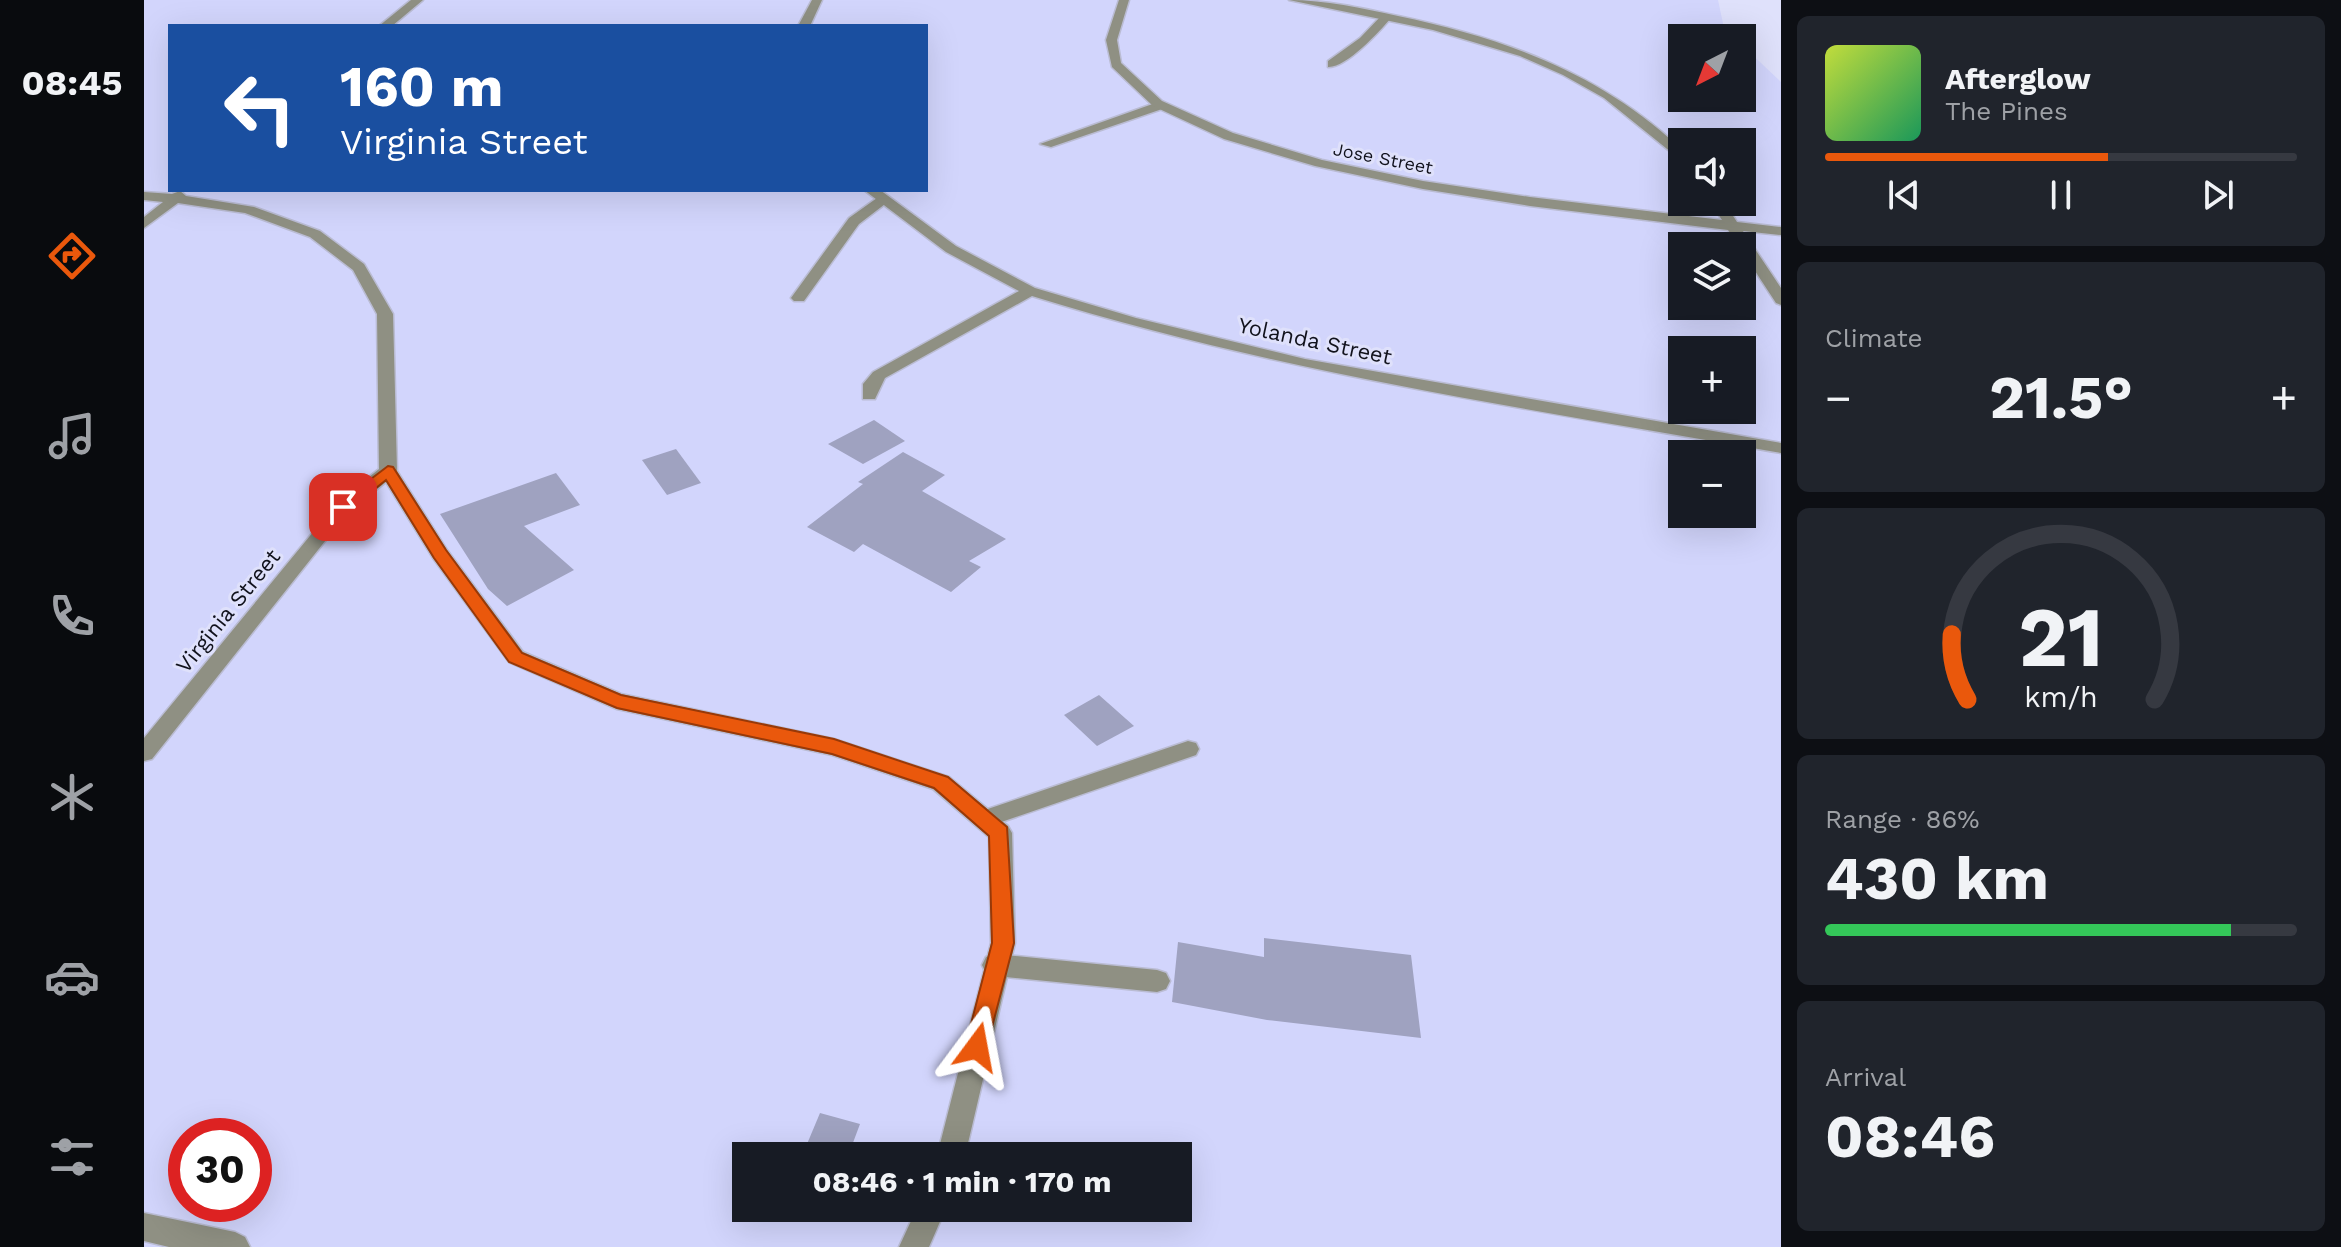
<!DOCTYPE html>
<html lang="en">
<head>
<meta charset="utf-8">
<style>
  body { margin:0; font-family:"Work Sans",sans-serif; background:#20242c; color:#f1f3f6; height:100vh; display:flex; flex-direction:column; font-size:30px; white-space:nowrap }
  * { box-sizing:border-box; margin:0 }
  p { font-size:26px; color:#9ea1a6 }
  .icon { flex:none; width:44px; height:44px; fill:none; stroke:currentColor; stroke-width:2; stroke-linecap:round; stroke-linejoin:round }
  .map { position:relative; flex:1; overflow:hidden }
  .sheet { display:flex; flex-direction:column; gap:16px; padding:16px; background:#0d0f14; width:560px }
  .sheet>* { flex:none }
  .top-card { position:absolute; left:24px; top:24px; width:760px; height:168px; border-radius:0px; box-shadow:0 8px 32px #0002; background:#1a4fa0; color:#fff; overflow:hidden }
  .needle { width:52px; rotate:222deg }
  .controls { position:absolute; left:1524px; top:24px; display:grid; gap:16px }
  .controls a { display:grid; place-items:center; width:88px; height:88px; border-radius:0px; background:#171b24; box-shadow:0 8px 32px #0002; font-size:40px }
  .speed { position:absolute; left:24px; top:1118px; display:flex; gap:16px; font-size:40px; font-weight:700; text-align:center }
  .speed>* { display:grid; place-content:center; width:104px; height:104px; border-radius:50%; background:#171b24; box-shadow:0 8px 32px #0002; line-height:1 }
  .speed .limit { border:12px solid #d22; background:#fff; color:#111 }
  .pin { position:absolute; display:grid; place-items:center; width:68px; height:68px; color:#fff; margin:-34px; border-radius:16px; box-shadow:0 4px 12px #0006 }
  .me { position:absolute; width:88px; margin:-44px; rotate:13deg; stroke-linejoin:round; filter:drop-shadow(0 0 6px #0008) }
  .turn { display:flex; align-items:center; gap:28px; height:168px; padding:0 40px; font-size:36px }
  .turn .icon { width:104px; height:104px; stroke-width:2.5 }
  .turn b { display:block; font-size:56px; line-height:68px }
  .big { font-size:60px; font-weight:700; line-height:1.1 }
  .sheet .tile { flex:1; display:flex; flex-direction:column; justify-content:center; gap:12px; min-width:0; padding:0 28px; border-radius:12px; background:#20242c }
  .sheet .dial { align-items:center; gap:0 }
  .dial svg { height:208px; overflow:visible; fill:none; stroke:#363941; stroke-width:7; stroke-linecap:round; text-anchor:middle }
  .dial text { fill:#f1f3f6; stroke:none }
  .song { display:flex; align-items:center; gap:24px }
  .cover { width:96px; height:96px; border-radius:12px; background:linear-gradient(135deg,hsl(70 70% 55%),hsl(150 70% 35%)) }
  .played { height:8px; border-radius:4px; background:linear-gradient(90deg,#ea580c 60%,#363941 60%) }
  .keys { display:flex; justify-content:space-around; direction:ltr }
  .heat { display:flex; justify-content:space-between; align-items:center; font-size:44px; direction:ltr }
  .charge { height:12px; border-radius:6px; background:linear-gradient(90deg,#34c759 86%,#363941 0) }
  .trip { position:absolute; left:588px; top:1142px; width:460px; height:80px; border-radius:0px; background:#171b24; box-shadow:0 8px 32px #0002; font-weight:700; line-height:80px; text-align:center }
  main { display:flex; flex:1; min-height:0 }
  .tabs { display:flex; flex-direction:column; width:144px; justify-content:space-around; align-items:center; background:#090b0e; color:#9ea1a6 }
  .tabs .icon { width:56px; height:56px }
  .tabs .active { color:#ea580c }
  .tabs b { font-size:36px; color:#f1f3f6 }
  .map>svg:first-child { display:block }
</style>
</head>
<body>
<main>
<nav class="tabs">
<b>08:45</b>
<svg class="icon active" aria-label="directions" viewBox="0 0 24 24"><path d="M12 3l9 9-9 9-9-9zM9 14v-3h6M13 9l2 2-2 2"/></svg>
<svg class="icon" aria-label="music" viewBox="0 0 24 24"><path d="M9 18V5l10-2v13"/><circle cx="6" cy="18" r="3"/><circle cx="16" cy="16" r="3"/></svg>
<svg class="icon" aria-label="phone" viewBox="0 0 24 24"><path d="M5 4h4l2 5-3 2q2 4 5 5l2-3 5 2v4C11 20 4 13 5 4z"/></svg>
<svg class="icon" aria-label="climate" viewBox="0 0 24 24"><path d="M12 3v18M4 7l16 10M4 17L20 7"/></svg>
<svg class="icon" aria-label="car" viewBox="0 0 24 24"><path d="M5 17H2v-5l4-1 3-4h7l3 4 3 1v5h-3M9 17h6M6 11h13"/><circle cx="7" cy="17" r="2"/><circle cx="17" cy="17" r="2"/></svg>
<svg class="icon" aria-label="filters" viewBox="0 0 24 24"><path d="M4 7h16M4 17h16"/><circle cx="9" cy="7" r="2"/><circle cx="15" cy="17" r="2"/></svg>
</nav>
<div class="map">
<svg width="1637" height="1247" viewBox="0 0 1637 1247">
  <rect width="100%" height="100%" fill="#dfe1fb"/>
  <path fill="#d2d5fc" fill-rule="evenodd" d="M0 0H1574L1580 28 1591 38H1538V98H1598V45L1637 82V1247H0ZM26 26H782V190H26ZM1538 142H1598V202H1538ZM1538 246H1598V306H1538ZM1538 350H1598V410H1538ZM1538 454H1598V514H1538ZM42 1136H110V1204H42ZM602 1156H1034V1208H602Z"/>
  <g fill="#9fa2c0">
    <polygon points="730,420 761,441 719,464 684,444"/>
    <polygon points="532,449 557,483 523,495 498,460"/>
    <polygon points="759,452 801,475 778,491 862,539 825,561 837,567 807,592 719,544 710,552 663,527 719,484 714,482"/>
    <polygon points="412,473 436,505 380,526 430,570 363,606 344,589 296,514"/>
    <polygon points="955,695 990,726 953,746 920,715"/>
    <polygon points="1120,938 1267,955 1277,1038 1123,1020 1028,1002 1034,942 1120,957"/>
    <polygon points="676,1113 716,1124 704,1156 658,1156"/>
  </g>
  <g fill="none" stroke-linecap="round" stroke-linejoin="round">
    <defs>
      <g id="service">
        <path d="M1237 16 1247 18C1235 32 1202 68 1184 67V61L1216 38Z"/>
        <polygon points="1017,101 1023,105 1021,108 907,147 896,144"/>
        <polygon points="733,198 745,201 715,224 660,301 650,301 647,298 705,218"/>
        <polygon points="1044,741 1052,743 1055,749 1052,755 840,828 832,825 829,819 832,813"/>
        <polygon points="851,954 1013,970 1022,973 1026,981 1022,989 1013,992 851,976 842,973 838,965 842,957"/>
      </g>
      <g id="minor">
        <polygon points="267,0 279,0 248,26 235,26"/>
        <polygon points="668,0 678,0 666,26 654,26"/>
        <polygon points="975,0 985,0 973,40 977,63 1018,101 1089,133 1178,160 1279,181 1386,197 1578,220 1566,202 1580,202 1593,222 1637,227 1637,235 1599,231 1637,288 1637,305 1632,303 1598,251 1598,246 1595,246 1584,230 1386,206 1279,189 1171,166 1080,139 1009,106 968,67 962,40"/>
        <path d="M1145 0C1181 0 1218 8 1254 16 1359 38 1454 72 1534 146L1538 149V161L1460 98 1419 75 1376 56 1289 30Z"/>
        <path d="M720 190H736L812 246 891 288 992 318 1161 359 1637 443V453C1385 409 1132 372 888 296L741 378 731 399H719V384L729 372 875 291 802 252Z"/>
        <polygon points="36,191 42,196 110,207 176,231 220,264 249,314 253,471 303,550 379,652 477,694 690,739 805,777 864,826 868,833 871,943 821,1156 793,1156 847,943 845,837 789,789 688,755 473,709 365,662 289,558 242,482 205,511 8,759 0,761 0,738 193,503 235,469 233,314 209,270 166,237 101,213 34,203 0,228 0,217 19,202 0,200 0,192 28,194"/>
        <polygon points="773,1208 802,1208 785,1247 755,1247"/>
        <polygon points="0,1213 91,1232 101,1237 106,1247 25,1247 0,1241"/>
      </g>
    </defs>
    <use href="#service" stroke="#babcd3" stroke-width="3"/>
    <use href="#minor" stroke="#babcd3" stroke-width="3"/>
    <use href="#service" fill="#8f9083" fill-rule="evenodd"/>
    <use href="#minor" fill="#8f9083" fill-rule="evenodd"/>
  </g>
  <polygon fill="#ea580c" stroke="#983908" stroke-width="2" points="244,466 249,467 302,550 378,653 477,695 690,739 804,777 863,827 870,943 841,1054 833,1058 824,1054 821,1047 848,943 845,836 790,788 688,754 473,708 365,662 290,558 242,480 204,511 199,512 190,507"/>
  <g text-anchor="middle" dominant-baseline="central" stroke-width="6" stroke-linejoin="round" paint-order="stroke">
    <g font-size="18" fill="#11121c" stroke="#dfe1fb">
      <text transform="translate(1239 158) rotate(11)">Jose Street</text>
    </g>
    <g font-size="22" fill="#11121c" stroke="#dfe1fb">
      <text transform="translate(1171 341) rotate(12)">Yolanda Street</text>
      <text transform="translate(84 611) rotate(-51)">Virginia Street</text>
    </g>
  </g>
</svg>
<div class="controls">
<a><svg class="needle" viewBox="-14 -14 28 28"><path d="M0-13l5 13h-10z" fill="#e53935"/><path d="M0 13l5-13h-10z" fill="#9ea1a6"/></svg></a>
<a><svg class="icon" aria-label="sound" viewBox="0 0 24 24"><path d="M4 9h4l5-4v14l-5-4H4zM17 9q2 3 0 6"/></svg></a>
<a><svg class="icon" aria-label="layers" viewBox="0 0 24 24"><path d="M12 4l9 5-9 5-9-5zM3 14l9 5 9-5"/></svg></a>
<a>+</a>
<a>−</a>
</div>
<div class="speed"><div class="limit">30</div></div>
<div class="pin" style="left:199px;top:507px;background:#d93025"><svg class="icon" aria-label="arrive" viewBox="0 0 24 24"><path d="M6 21V4h12l-3 4 3 4H6"/></svg></div>
<svg class="me" style="left:833px;top:1047px" viewBox="-20 -20 40 40"><path d="M0-17L14 15 0 8-14 15z" fill="#ea580c" stroke="#fff" stroke-width="4"/></svg>
<div class="trip">08:46 · 1 min · 170 m</div>
<div class="top-card">
<div class="turn"><svg class="icon" aria-label="left" viewBox="0 0 24 24"><path d="M17 20v-9H6M10 6l-5 5 5 5"/></svg><div><b>160 m</b>Virginia Street</div></div>
</div>
</div>
<section class="sheet">
<div class="tile">
<div class="song"><i class="cover"></i><div><b>Afterglow</b><p>The Pines</p></div></div>
<div class="played"></div>
<div class="keys"><svg class="icon" aria-label="previous" viewBox="0 0 24 24"><path d="M18 5L8 12l10 7zM5 5v14"/></svg><svg class="icon" aria-label="pause" viewBox="0 0 24 24"><path d="M8 5v14M16 5v14"/></svg><svg class="icon" aria-label="next" viewBox="0 0 24 24"><path d="M6 5l10 7-10 7zM19 5v14"/></svg></div>
</div>
<div class="tile"><p>Climate</p>
<div class="heat"><a>−</a><b class="big">21.5°</b><a>+</a></div>
</div>
<div class="tile dial"><svg viewBox="0 0 100 80">
<path d="M14 69A42 42 0 1 1 86 69"/>
<path d="M14 69A42 42 0 0 1 8 44" stroke="#ea580c"/>
<text x="50" y="56" font-size="32" font-weight="700">21</text>
<text x="50" y="72" font-size="11">km/h</text>
</svg></div>
<div class="tile"><p>Range · 86%</p><b class="big">430 km</b><div class="charge"></div></div>
<div class="tile"><p>Arrival</p><b class="big">08:46</b></div>
</section>
</main>
</body>
</html>
